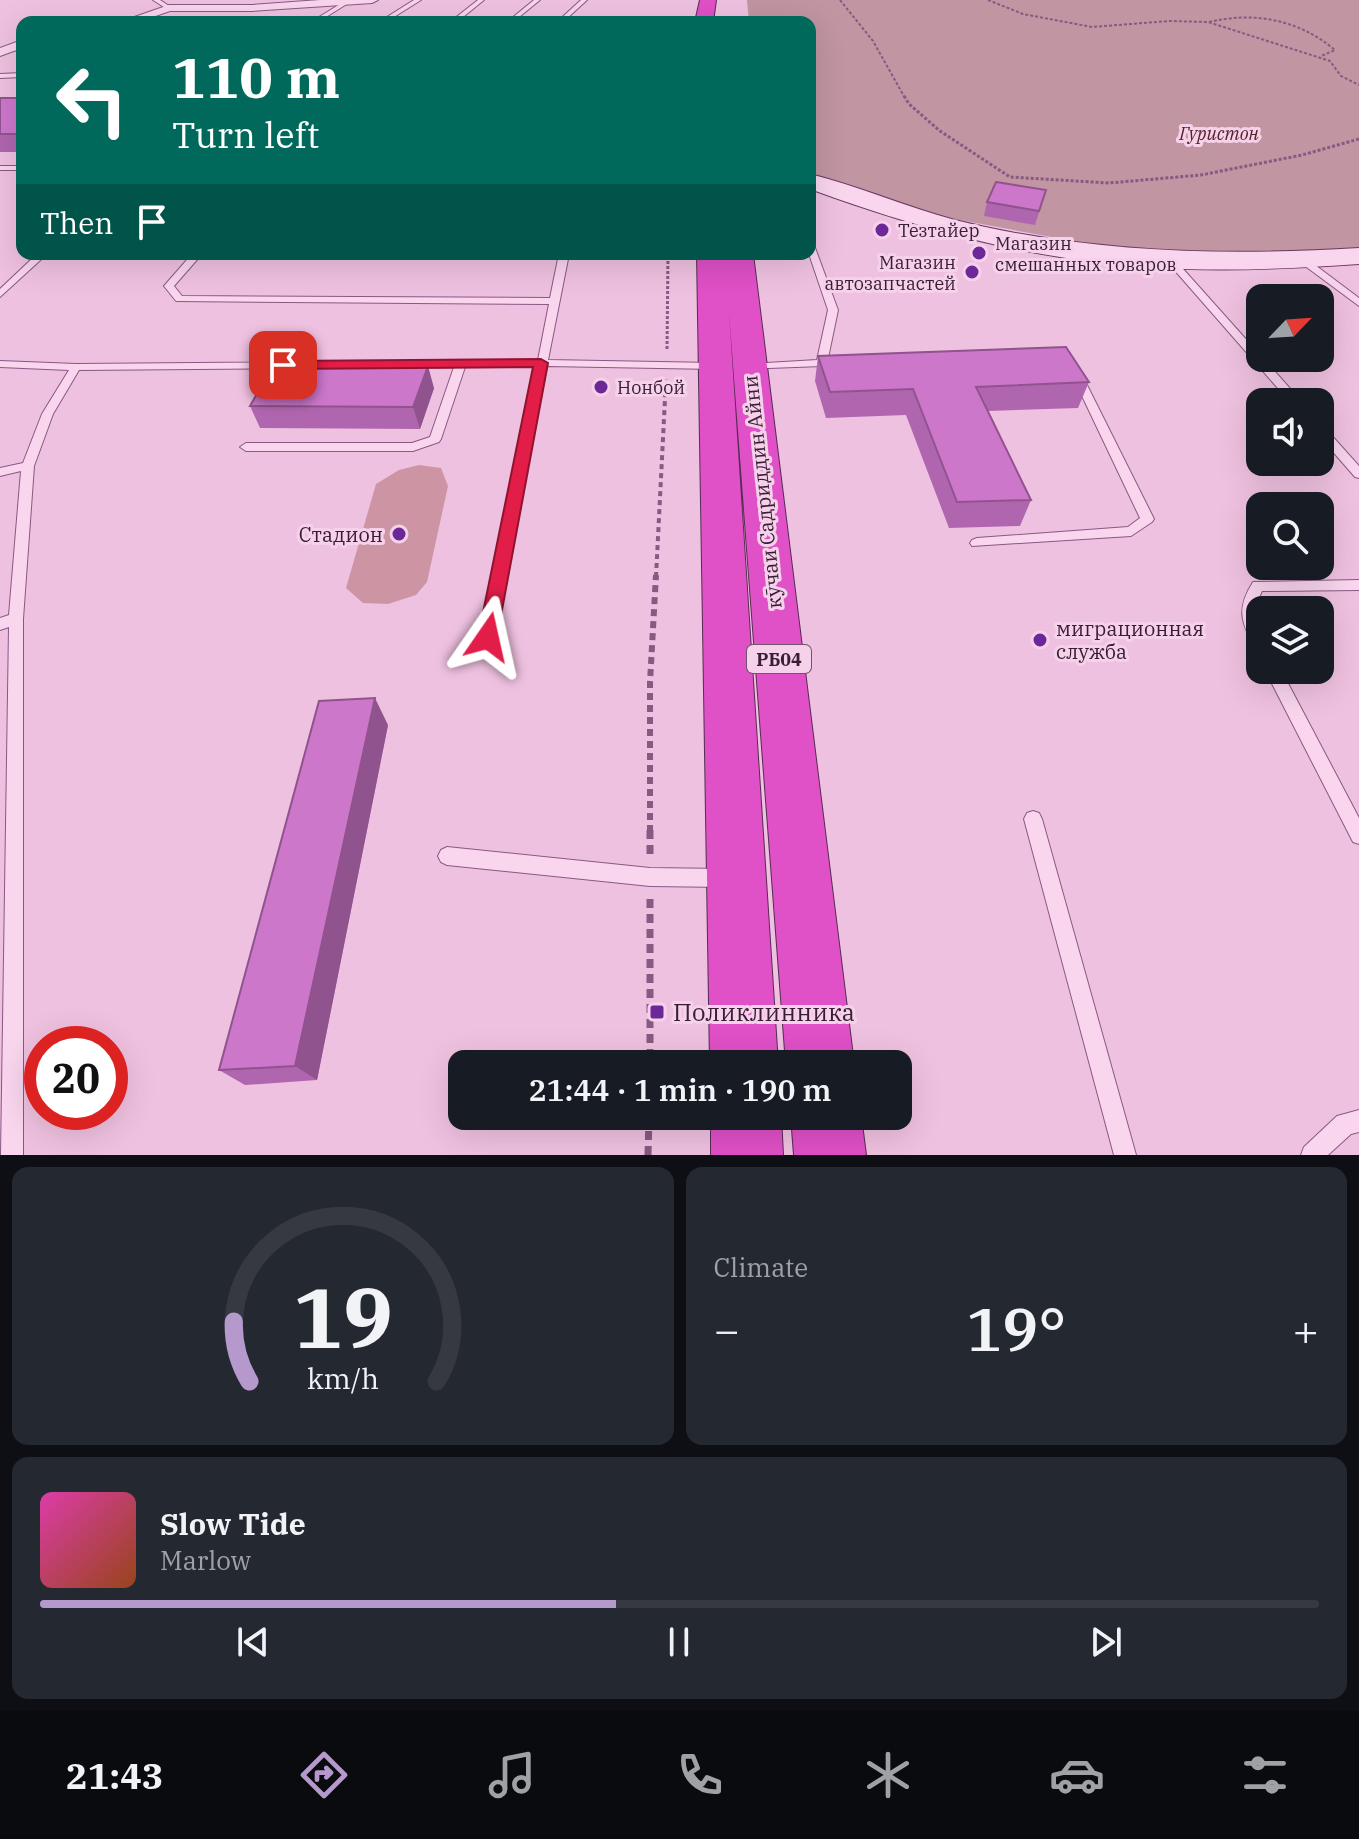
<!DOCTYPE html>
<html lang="en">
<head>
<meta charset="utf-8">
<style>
  body { margin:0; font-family:"IBM Plex Serif",serif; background:#242831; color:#f1f3f6; height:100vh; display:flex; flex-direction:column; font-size:30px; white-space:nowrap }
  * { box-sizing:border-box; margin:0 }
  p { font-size:26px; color:#9ea1a6 }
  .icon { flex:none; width:44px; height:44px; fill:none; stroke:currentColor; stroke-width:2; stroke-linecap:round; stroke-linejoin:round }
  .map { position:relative; height:1155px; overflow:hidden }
  .details { display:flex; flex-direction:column; gap:12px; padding:12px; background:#0d0f14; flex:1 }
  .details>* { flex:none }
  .top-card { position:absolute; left:16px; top:16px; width:800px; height:244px; border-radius:16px; box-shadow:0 8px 32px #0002; background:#00695c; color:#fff; overflow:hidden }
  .needle { width:52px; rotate:65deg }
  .tools { position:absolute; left:1246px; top:284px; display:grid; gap:16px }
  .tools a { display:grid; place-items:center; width:88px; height:88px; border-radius:16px; background:#171b24; box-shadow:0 8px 32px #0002; font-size:40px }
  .speed { position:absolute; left:24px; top:1026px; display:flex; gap:16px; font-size:40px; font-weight:700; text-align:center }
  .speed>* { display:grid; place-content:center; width:104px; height:104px; border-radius:50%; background:#171b24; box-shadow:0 8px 32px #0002; line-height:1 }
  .speed .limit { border:12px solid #d22; background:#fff; color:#111 }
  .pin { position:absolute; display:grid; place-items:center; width:68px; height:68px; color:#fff; margin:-34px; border-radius:16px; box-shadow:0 4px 12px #0006 }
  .me { position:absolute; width:88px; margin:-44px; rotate:11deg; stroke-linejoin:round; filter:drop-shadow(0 0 6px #0008) }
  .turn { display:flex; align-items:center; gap:28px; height:168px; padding:0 24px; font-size:36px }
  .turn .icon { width:104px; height:104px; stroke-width:2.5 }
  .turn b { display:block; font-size:56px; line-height:68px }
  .then { display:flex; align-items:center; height:76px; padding:0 24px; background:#0003; gap:16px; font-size:30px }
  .big { font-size:60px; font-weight:600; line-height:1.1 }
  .details .card { flex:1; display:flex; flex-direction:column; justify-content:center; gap:12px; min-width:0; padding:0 28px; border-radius:16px; background:#242831 }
  .details .dial { align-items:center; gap:0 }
  .dial svg { height:208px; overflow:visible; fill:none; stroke:#363941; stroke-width:7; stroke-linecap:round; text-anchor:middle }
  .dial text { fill:#f1f3f6; stroke:none }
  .song { display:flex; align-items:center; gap:24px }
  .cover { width:96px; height:96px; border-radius:12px; background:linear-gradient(135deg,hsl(320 70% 55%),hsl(20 70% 35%)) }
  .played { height:8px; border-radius:4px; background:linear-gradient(90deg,#b598cc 45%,#363941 45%) }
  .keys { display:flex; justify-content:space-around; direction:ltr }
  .heat { display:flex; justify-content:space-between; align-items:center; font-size:44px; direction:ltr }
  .details .tiles { flex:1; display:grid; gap:12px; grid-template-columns:1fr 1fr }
  .card:last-child { grid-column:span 2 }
  .trip { position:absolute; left:448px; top:1050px; width:464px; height:80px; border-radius:16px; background:#171b24; box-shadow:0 8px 32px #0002; font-weight:600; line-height:80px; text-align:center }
  .tabs { display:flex; height:128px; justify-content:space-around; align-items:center; background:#090b0e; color:#9ea1a6 }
  .tabs .icon { width:56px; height:56px }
  .tabs .active { color:#b598cc }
  .tabs b { font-size:36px; color:#f1f3f6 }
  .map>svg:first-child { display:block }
</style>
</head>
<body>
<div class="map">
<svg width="1359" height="1155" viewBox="0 0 1359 1155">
  <rect width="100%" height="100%" fill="#efc1e0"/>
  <polygon fill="#cd95a4" points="419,465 441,468 448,486 427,582 416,595 388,604 363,603 346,588 376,484 399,470"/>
  <polygon fill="#c195a1" points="747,0 1359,0 1359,254 1219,268 846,199 810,174 810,22 749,22"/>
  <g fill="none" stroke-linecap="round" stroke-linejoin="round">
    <defs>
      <g id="lane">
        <polygon points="153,0 160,0 172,8 167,9"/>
        <polygon points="414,0 421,0 386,22 379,22"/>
        <polygon points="478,0 484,0 457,22 450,22"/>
        <polygon points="534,0 540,0 513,22 507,22"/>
        <polygon points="581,0 587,0 563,22 557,22"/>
        <polygon points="345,1 350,2 318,22 311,22"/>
        <polygon points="22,73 22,77 0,78 0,74"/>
        <rect x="0" y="166" width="22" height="4"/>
        <polygon points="810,242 814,245 838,310 827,363 822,366 746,369 746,365 750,364 817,360 828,310 809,254"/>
        <polygon points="37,254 47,254 0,297 0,289"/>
        <polygon points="192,254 202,254 174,286 182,296 550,298 559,254 569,254 548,360 715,363 720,366 715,369 547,366 495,637 493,641 483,641 481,637 536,366 465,367 441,439 439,442 413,451 246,451 240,447 246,443 412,443 430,437 454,367 79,370 53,414 34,466 23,619 23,1155 1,1155 9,627 0,630 0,618 9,615 21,471 0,476 0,468 23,463 42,414 69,370 0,367 0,361 76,364 538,360 549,304 176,301 164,286"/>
        <polygon points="1301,259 1307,259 1359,298 1359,306 1301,263"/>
        <polygon points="1170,261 1176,261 1260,355 1260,358 1263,358 1302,402 1290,402 1170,265"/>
        <polygon points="1078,374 1083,377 1154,519 1152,522 1131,536 972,546 970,543 972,540 977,538 1128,527 1140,518 1073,377"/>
        <polygon points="1320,426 1324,427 1359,466 1359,478 1355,477 1320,437"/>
        <path d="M1359 580V590L1262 591C1252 610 1260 630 1260 650L1255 648C1241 622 1236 609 1253 582Z"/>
        <polygon points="1265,670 1281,670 1359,818 1359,844 1353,842"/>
        <polygon points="1033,811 1039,813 1042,819 1136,1155 1114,1155 1024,819 1027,813"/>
        <polygon points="447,847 650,868 725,869 732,872 734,878 732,884 725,887 650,886 447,865 441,862 438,856 441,850"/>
        <polygon points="1359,1110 1359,1132 1351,1134 1328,1155 1301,1155 1304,1147 1337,1116"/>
      </g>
      <g id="street">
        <polygon points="320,0 378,0 372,3 252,11 170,11 138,22 120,22 169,5 252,5"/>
        <polygon points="22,40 22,48 0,56 0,48"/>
      </g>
      <path id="secondary" d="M810 174C859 186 906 207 955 220 1088 253 1222 256 1359 248V264C1288 269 1217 272 1146 267 1030 259 919 229 810 189Z"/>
      <g id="highway">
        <polygon points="700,0 716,0 713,22 695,22"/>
        <polygon points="697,254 753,254 854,1064 786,1064 729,312 778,1064 710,1064"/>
        <polygon points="711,1116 781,1116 783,1155 711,1155"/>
        <polygon points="791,1116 861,1116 866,1155 794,1155"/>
      </g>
    </defs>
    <use href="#lane" stroke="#885982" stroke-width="2"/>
    <use href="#street" stroke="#885982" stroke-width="2"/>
    <use href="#secondary" stroke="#6a3c65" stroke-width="2"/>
    <use href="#highway" stroke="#562d53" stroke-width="2"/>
    <g stroke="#885982" stroke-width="2" stroke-dasharray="3 2" stroke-linecap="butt">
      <polyline points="840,0 873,41 905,98"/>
      <polyline points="988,0 1023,14 1092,27 1169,21 1208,22 1330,61 1341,76 1359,85"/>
      <path d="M1209 22C1255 11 1299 20 1335 50L1321 56"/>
    </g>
    <g stroke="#885982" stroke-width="3" stroke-dasharray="3 2" stroke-linecap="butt">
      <polyline points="904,96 909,104 940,131 1010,177 1109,183 1201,175 1302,155 1359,139"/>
      <polyline points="667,349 668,254"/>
    </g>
    <polyline stroke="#885982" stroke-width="4" stroke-dasharray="5 4" stroke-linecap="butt" points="656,577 666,379"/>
    <polyline stroke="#885982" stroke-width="6" stroke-dasharray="7 5" stroke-linecap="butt" points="650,832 650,682 656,575"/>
    <g stroke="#885982" stroke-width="7" stroke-dasharray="9 6" stroke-linecap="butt">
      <polyline points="650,830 650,857"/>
      <polyline points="650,899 650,1064"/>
      <polyline points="648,1155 649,1116"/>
    </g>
    <use href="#lane" fill="#f9d5ee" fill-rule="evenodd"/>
    <use href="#street" fill="#f9d5ee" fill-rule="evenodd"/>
    <use href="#secondary" fill="#f9d5ee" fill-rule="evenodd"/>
    <use href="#highway" fill="#e050c7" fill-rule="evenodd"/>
  </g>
  <g fill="#b066af">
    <rect x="0" y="98" width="22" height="54"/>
    <polygon points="1046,190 1035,225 984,216 987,202"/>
    <polygon points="818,356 1089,382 1078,408 988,411 1031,500 1020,526 949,528 906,415 826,418 815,381"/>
    <polygon points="434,388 420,429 260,428 250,406"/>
    <polygon points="388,725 317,1080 245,1085 219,1070"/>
  </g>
  <g fill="#90538e">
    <polygon points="428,366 434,388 420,429 413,407"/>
    <polygon points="375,698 388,725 317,1080 295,1066"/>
  </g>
  <g fill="#cd77cb" stroke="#90538e" stroke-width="2">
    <rect x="0" y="98" width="22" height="36"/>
    <polygon points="996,182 1046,190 1039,211 987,202"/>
    <polygon points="1066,347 1089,382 976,387 1031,500 957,502 913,389 830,392 818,356"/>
    <polygon points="273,366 428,366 413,407 250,406"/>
    <polygon points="375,698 295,1066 219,1070 319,701"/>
  </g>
  <polygon fill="#e11d48" stroke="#92132f" stroke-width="2" points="541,359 548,363 497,637 494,642 481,642 478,637 533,367 283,369 276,365 283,361"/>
  <g fill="#6c2898" stroke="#f6d1ea" stroke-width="3">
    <circle cx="882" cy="230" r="8"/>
    <circle cx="979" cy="253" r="8"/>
    <circle cx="972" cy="272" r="8"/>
    <circle cx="601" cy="387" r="8"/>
    <circle cx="399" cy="534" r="8"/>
    <circle cx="1040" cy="640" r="8"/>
    <rect x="649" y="1004" width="16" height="16" rx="4"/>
  </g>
  <g text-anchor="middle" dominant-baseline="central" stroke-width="6" stroke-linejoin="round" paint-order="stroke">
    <g font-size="18" font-style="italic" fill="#55232a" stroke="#f6d1ea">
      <text x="1219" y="133">Гуристон</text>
    </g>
    <g font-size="18" fill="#381d35" stroke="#f6d1ea" text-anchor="start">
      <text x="898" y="230">Тезтайер</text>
      <text x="995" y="243">Магазин<tspan x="995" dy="21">смешанных товаров</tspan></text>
      <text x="956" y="262" text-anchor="end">Магазин<tspan x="956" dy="21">автозапчастей</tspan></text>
      <text x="617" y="387">Нонбой</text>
    </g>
    <rect fill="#f6d1ea" stroke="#71536b" stroke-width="2" x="747" y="645" width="64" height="28" rx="6"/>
    <g font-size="18" font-weight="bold" fill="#381d35">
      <text x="779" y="659">РБ04</text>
    </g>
    <g font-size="20" fill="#381d35" stroke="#f6d1ea">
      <text transform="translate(762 492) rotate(-96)">кӯчаи Садриддин Айни</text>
    </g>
    <g font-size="20" fill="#381d35" stroke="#f6d1ea" text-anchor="end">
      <text x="383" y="534">Стадион</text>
      <text x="1056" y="628" text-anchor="start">миграционная<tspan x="1056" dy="23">служба</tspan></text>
    </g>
    <g font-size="24" fill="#381d35" stroke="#f6d1ea" text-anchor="start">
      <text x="673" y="1012">Поликлинника</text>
    </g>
  </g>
</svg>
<div class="tools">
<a><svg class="needle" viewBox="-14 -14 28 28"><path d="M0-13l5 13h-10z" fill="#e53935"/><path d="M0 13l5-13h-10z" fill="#9ea1a6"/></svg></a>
<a><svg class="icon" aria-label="sound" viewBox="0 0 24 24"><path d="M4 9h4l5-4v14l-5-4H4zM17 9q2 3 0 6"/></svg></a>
<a><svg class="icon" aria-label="search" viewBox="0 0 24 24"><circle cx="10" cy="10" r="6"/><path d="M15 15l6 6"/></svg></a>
<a><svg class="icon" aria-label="layers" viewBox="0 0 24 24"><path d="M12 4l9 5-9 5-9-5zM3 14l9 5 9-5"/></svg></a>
</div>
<div class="speed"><div class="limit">20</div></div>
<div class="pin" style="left:283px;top:365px;background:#d93025"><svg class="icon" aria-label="arrive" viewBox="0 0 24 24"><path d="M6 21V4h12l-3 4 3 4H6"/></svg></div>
<svg class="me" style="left:488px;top:637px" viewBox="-20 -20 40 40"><path d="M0-17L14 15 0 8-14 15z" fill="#e11d48" stroke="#fff" stroke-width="4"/></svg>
<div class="trip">21:44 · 1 min · 190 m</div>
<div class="top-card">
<div class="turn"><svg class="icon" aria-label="left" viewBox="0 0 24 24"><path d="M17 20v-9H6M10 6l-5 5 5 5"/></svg><div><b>110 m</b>Turn left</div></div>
<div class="then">Then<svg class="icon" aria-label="arrive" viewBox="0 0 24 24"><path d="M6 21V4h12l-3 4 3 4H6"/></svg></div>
</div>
</div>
<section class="details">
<div class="tiles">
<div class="card dial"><svg viewBox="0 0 100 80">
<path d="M14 69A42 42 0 1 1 86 69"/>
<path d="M14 69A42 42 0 0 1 8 46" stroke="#b598cc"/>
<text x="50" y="56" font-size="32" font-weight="700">19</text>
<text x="50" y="72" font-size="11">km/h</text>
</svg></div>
<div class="card"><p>Climate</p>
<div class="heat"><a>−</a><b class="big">19°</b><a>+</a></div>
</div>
<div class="card">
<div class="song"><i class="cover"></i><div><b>Slow Tide</b><p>Marlow</p></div></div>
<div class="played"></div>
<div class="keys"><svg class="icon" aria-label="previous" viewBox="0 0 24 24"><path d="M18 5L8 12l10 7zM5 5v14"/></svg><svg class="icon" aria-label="pause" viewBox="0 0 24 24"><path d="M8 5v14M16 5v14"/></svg><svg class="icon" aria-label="next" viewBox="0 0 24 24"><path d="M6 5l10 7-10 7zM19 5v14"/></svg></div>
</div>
</div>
</section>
<nav class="tabs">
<b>21:43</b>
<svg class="icon active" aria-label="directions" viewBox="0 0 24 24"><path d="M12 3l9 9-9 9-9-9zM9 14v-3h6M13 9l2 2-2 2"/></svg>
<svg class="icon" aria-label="music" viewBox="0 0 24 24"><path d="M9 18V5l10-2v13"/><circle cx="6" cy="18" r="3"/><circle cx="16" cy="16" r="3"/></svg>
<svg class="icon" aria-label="phone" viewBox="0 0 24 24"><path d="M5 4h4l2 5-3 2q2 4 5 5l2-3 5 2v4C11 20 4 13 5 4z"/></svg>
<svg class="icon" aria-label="climate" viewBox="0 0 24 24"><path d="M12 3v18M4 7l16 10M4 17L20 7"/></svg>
<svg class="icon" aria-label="car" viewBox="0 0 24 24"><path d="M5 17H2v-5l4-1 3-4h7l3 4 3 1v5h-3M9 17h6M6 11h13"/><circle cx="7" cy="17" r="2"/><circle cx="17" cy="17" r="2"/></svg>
<svg class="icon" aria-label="filters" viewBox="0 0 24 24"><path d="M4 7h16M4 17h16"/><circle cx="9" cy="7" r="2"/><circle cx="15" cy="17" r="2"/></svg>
</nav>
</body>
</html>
